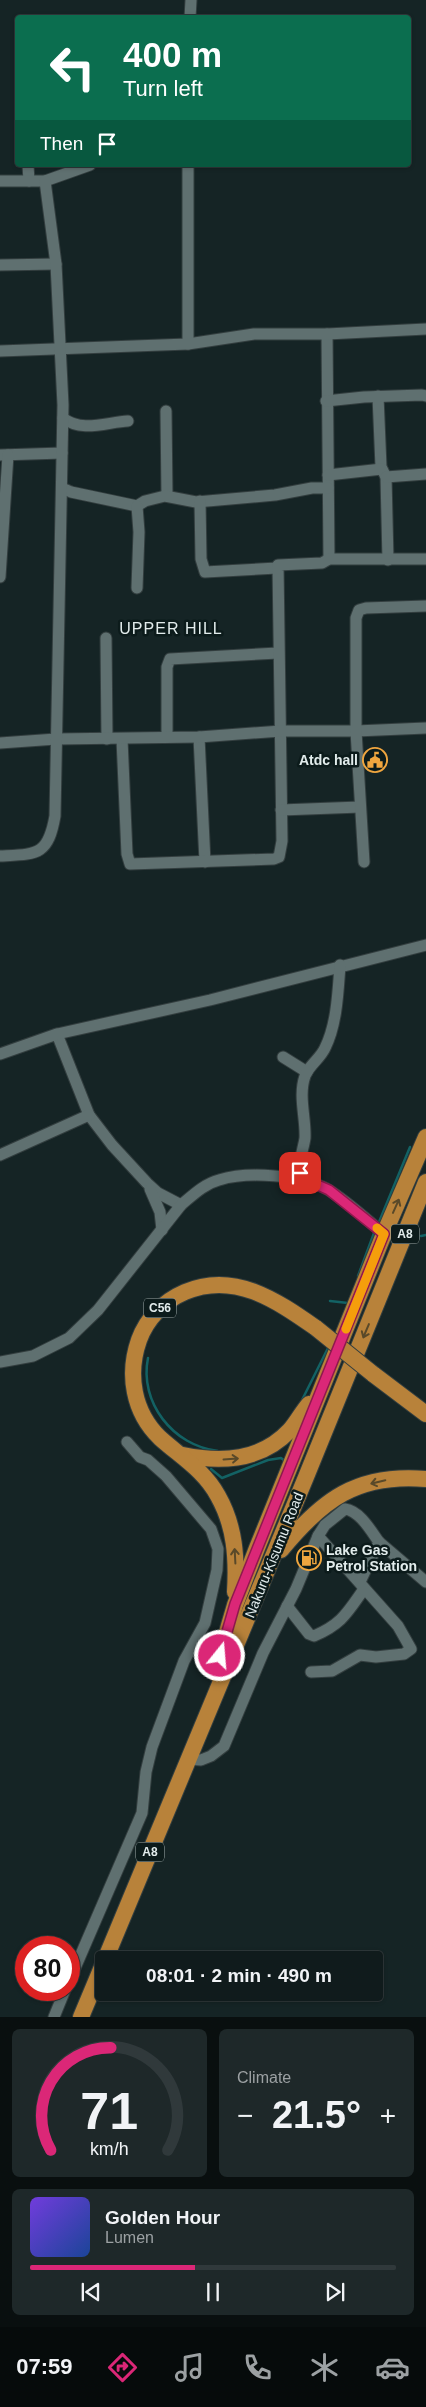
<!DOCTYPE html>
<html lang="en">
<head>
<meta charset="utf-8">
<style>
  body { margin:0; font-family:Helvetica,sans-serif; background:#1e2829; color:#f1f3f6; height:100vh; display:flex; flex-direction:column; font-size:19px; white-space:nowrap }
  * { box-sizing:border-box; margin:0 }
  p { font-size:16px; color:#9ca1a3 }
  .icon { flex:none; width:28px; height:28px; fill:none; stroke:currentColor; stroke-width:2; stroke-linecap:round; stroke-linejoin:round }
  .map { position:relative; height:2017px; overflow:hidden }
  .side { display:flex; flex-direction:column; gap:12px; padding:12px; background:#090f0f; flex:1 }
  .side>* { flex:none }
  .hud { position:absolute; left:15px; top:15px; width:396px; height:152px; border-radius:5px; box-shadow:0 1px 4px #0004,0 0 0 1px #30393b; background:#0b6e4f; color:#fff; overflow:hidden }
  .speed { position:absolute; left:15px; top:1936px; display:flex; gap:10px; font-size:25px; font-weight:700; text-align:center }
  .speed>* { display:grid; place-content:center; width:65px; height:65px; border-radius:50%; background:#101b1c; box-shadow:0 1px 4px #0004,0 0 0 1px #30393b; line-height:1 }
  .speed .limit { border:8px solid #d22; background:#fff; color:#111 }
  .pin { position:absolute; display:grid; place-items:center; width:42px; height:42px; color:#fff; margin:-21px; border-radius:10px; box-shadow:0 2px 8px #0006 }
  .me { position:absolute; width:55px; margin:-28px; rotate:17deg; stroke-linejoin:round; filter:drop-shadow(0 0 4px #0008) }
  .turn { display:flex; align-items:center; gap:18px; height:105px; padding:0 25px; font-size:22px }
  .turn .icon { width:65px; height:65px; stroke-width:2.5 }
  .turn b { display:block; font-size:35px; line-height:42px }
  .then { display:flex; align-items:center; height:48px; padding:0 25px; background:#0003; gap:10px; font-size:19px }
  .big { font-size:38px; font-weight:700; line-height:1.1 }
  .side .card { flex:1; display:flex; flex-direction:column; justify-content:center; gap:8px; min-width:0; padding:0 18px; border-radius:8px; background:#1e2829 }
  .side .dial { align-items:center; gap:0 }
  .dial svg { height:130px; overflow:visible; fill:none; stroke:#30393b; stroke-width:7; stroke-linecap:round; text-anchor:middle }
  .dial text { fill:#f1f3f6; stroke:none }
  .song { display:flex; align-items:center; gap:15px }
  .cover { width:60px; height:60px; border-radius:8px; background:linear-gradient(135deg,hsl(260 70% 55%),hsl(220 70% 35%)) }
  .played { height:5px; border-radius:2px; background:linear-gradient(90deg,#db2777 45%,#30393b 45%) }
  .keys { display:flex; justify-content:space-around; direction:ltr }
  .heat { display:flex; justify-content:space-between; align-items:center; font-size:28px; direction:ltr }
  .side .tiles { flex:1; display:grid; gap:12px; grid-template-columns:1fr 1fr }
  .card:last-child { grid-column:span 2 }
  .trip { position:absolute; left:95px; top:1951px; width:288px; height:50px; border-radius:5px; background:#101b1c; box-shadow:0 1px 4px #0004,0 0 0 1px #30393b; font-weight:700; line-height:50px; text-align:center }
  .tabs { display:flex; height:80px; justify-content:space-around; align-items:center; background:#060b0b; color:#9ca1a3 }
  .tabs .icon { width:35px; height:35px }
  .tabs .selected { color:#db2777 }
  .tabs b { font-size:22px; color:#f1f3f6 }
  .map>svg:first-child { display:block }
</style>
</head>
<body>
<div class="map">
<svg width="426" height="2017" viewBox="0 0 426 2017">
  <rect width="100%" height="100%" fill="#152425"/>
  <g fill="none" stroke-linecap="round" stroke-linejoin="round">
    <g stroke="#136264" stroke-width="2.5">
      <polyline points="379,1222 410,1147"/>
      <polyline points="421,1236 426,1235"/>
      <polyline points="358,1276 374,1233"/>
      <polyline points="330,1301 348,1303"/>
      <path d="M148 1358C139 1402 173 1446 218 1451"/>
      <polyline points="302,1400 328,1348"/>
      <polyline points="211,1469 222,1478 268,1460 281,1458 285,1461"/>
    </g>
    <defs>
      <g id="minor">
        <polyline points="190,18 191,0"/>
        <polyline points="28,165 29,181"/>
        <polyline points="188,165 188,344"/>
        <polyline points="0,181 45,181 90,165"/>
        <polyline points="0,265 56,264"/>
        <polyline points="327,334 329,559"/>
        <polyline points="0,351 188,344 254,334 327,334 426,329"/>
        <polyline points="378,396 381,467 386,477 388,560"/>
        <polyline points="326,401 364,397 422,395 426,396"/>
        <polyline points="166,411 167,496"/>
        <path d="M63 418C82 433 107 422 128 421"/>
        <polyline points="0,455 62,453"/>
        <polyline points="328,475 382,469"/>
        <polyline points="386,477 426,474"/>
        <polyline points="62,488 71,492 137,506 145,501 165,496 196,502 275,495 312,488 328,488"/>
        <polyline points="200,501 201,559 205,572 277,568"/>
        <polyline points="137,506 139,532 137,588"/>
        <polyline points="0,577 8,455"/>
        <polyline points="106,638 107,739"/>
        <polyline points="167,737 167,667 170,659 278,653"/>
        <polyline points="199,737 205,862"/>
        <polyline points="122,739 127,854 130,864 274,859 279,857 282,841 278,565 322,563 329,559 426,559"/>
        <polyline points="0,743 56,739 199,737 281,731 356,731 426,728"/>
        <polyline points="281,810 360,807"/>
        <path d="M0 856C37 854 48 856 55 816L63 405 56 264 45 181"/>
        <polyline points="364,862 356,731 356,618 359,610 366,608 426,606"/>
        <polyline points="57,1034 89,1115 112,1145 147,1183 158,1193 181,1205"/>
        <polyline points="0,1054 57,1034 210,1000 426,945"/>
        <polyline points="283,1057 307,1072"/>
        <polyline points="0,1155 89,1115"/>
        <path d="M304 1179C296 1165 303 1152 305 1138 306 1118 298 1096 305 1076 309 1065 320 1059 325 1048 337 1024 338 992 340 965"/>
        <polyline points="150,1189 160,1212 162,1230"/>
        <path d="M0 1362 33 1356 69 1338 98 1310 181 1205C193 1195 204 1184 219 1180 248 1171 301 1175 327 1189 347 1201 366 1219 384 1234"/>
        <polyline points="379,1542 426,1582"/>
        <path d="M287 1606 309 1634 314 1636C342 1624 347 1613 364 1589"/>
        <polyline points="311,1672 332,1671 360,1655 376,1657 404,1654 411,1649 398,1626 318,1536"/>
        <path d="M187 1759 201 1760 211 1756 224 1746 263 1653 296 1589 318 1536 325 1525 345 1509C360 1511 371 1531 379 1542L360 1582"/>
        <polyline points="69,1982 142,1813 146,1772 152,1747 184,1661 205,1623 217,1570 218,1549 211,1529 166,1476 148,1460 140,1457 127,1442"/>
        <polyline points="54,2017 65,1990"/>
      </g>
      <g id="highway">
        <polyline points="373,1374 426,1414"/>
        <path d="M183 1455C222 1463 261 1461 290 1430 297 1422 302 1412 309 1404"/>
        <path d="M281 1550C322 1500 357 1473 426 1479"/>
        <path d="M235 1592C237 1558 235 1526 218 1496 204 1470 181 1457 160 1438 133 1412 127 1374 139 1340 147 1318 164 1301 185 1292 234 1271 276 1300 316 1328"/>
        <polyline points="215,1673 235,1605 257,1548 384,1234 426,1137"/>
        <polyline points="105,1960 306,1477 426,1182"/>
        <polyline points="81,2017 104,1962"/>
      </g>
    </defs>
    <use href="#minor" stroke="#333e3f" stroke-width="13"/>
    <use href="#highway" stroke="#333e3f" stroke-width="18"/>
    <use href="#minor" stroke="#5f7070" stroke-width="11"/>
    <use href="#highway" stroke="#b8823a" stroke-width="16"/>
    <defs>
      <polyline id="highway-bridge" points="316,1328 373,1374"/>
    </defs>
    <use href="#highway-bridge" stroke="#333e3f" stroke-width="18" stroke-linecap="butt"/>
    <use href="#highway-bridge" stroke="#b8823a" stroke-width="16"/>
  </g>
  <defs><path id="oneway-shaft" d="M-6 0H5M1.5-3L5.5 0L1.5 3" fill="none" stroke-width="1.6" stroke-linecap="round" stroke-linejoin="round" transform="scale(1.25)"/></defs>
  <g stroke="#594929">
    <use href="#oneway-shaft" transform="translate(396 1206) rotate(-66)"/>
    <use href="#oneway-shaft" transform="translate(366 1331) rotate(113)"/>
    <use href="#oneway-shaft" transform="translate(231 1459) rotate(-4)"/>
    <use href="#oneway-shaft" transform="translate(378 1482) rotate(167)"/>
    <use href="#oneway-shaft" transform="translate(235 1556) rotate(-93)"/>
  </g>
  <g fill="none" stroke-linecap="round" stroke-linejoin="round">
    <defs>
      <polyline id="route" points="220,1656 235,1604 384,1234 329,1190 304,1179 300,1173"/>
    </defs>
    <use href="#route" stroke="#8e194d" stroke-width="12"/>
    <use href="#route" stroke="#db2777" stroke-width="9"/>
    <polyline stroke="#f59e0b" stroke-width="9" points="346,1329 384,1234 377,1228"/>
  </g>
  <defs>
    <symbol id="civic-ring" viewBox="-11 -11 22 22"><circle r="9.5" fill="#0c1b1b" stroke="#f0a63f" stroke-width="1.5"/><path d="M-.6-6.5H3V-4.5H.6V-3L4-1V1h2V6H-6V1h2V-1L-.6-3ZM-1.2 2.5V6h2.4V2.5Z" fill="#f0a63f"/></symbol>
    <symbol id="fuel-ring" viewBox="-11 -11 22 22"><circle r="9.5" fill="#0c1b1b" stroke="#f0a63f" stroke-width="1.5"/><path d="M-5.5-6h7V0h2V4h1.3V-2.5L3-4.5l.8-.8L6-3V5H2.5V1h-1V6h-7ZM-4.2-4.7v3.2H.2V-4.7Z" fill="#f0a63f"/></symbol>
  </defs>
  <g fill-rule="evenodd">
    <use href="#civic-ring" x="361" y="746" width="28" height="28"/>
    <use href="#fuel-ring" x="295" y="1544" width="28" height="28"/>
  </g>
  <g text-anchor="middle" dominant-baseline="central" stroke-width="5" stroke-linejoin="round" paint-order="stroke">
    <g fill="#0c1b1b" stroke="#a2adad" stroke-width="1">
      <rect x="391" y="1224.5" width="28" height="19" rx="4"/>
      <rect x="144" y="1298.5" width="32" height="19" rx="4"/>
      <rect x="136" y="1842.5" width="28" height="19" rx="4"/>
    </g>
    <g font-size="12" font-weight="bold" fill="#e2ecec">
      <text x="405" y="1234">A8</text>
      <text x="160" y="1308">C56</text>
      <text x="150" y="1852">A8</text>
    </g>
    <g font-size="14" font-weight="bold" fill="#e2ecec" stroke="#0c1b1b" text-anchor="end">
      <text x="358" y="760">Atdc hall</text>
      <text x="326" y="1550" text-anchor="start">Lake Gas<tspan x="326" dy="16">Petrol Station</tspan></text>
    </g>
    <g font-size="14" fill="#e2ecec" stroke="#0c1b1b">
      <text transform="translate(274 1555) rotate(-68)">Nakuru-Kisumu Road</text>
    </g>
    <g font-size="16" letter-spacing="1" fill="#e2ecec" stroke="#0c1b1b">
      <text x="171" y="628">UPPER HILL</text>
    </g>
  </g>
</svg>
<div class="speed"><div class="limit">80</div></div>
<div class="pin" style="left:300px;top:1173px;background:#d93025"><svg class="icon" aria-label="arrive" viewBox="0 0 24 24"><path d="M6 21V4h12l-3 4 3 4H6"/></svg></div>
<svg class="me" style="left:220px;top:1656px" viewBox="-20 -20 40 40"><circle r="17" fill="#db2777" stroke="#fff" stroke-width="3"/><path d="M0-11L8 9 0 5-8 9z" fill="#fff"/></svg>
<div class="trip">08:01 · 2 min · 490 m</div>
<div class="hud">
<div class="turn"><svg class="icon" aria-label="left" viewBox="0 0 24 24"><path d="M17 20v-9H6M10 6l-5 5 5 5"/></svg><div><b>400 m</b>Turn left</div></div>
<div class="then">Then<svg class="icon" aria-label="arrive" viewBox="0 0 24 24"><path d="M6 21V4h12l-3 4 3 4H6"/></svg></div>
</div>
</div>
<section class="side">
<div class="tiles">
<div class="card dial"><svg viewBox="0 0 100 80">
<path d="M14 69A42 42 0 1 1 86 69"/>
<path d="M14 69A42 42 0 0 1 51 6" stroke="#db2777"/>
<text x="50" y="56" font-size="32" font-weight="700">71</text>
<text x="50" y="72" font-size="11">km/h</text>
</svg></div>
<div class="card"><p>Climate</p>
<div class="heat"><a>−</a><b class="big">21.5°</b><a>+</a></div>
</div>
<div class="card">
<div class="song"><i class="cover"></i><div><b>Golden Hour</b><p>Lumen</p></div></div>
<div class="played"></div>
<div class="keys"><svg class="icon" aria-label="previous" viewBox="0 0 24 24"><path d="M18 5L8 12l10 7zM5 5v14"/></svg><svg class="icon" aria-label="pause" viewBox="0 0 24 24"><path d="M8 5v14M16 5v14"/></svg><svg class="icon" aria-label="next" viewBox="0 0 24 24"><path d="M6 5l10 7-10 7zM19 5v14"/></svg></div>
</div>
</div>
</section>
<nav class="tabs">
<b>07:59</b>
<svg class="icon selected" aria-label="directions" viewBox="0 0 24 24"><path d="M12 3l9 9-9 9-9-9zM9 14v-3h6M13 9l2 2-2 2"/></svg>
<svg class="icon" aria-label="music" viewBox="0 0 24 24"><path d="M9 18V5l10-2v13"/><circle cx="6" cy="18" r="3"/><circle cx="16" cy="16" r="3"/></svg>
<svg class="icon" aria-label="phone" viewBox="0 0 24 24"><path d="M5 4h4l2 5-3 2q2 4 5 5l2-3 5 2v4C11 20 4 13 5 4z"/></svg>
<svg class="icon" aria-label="climate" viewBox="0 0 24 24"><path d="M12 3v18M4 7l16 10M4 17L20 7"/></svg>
<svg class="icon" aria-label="car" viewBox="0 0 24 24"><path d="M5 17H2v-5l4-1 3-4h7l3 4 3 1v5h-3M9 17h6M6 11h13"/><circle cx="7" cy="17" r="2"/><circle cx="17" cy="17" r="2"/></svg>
</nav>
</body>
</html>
